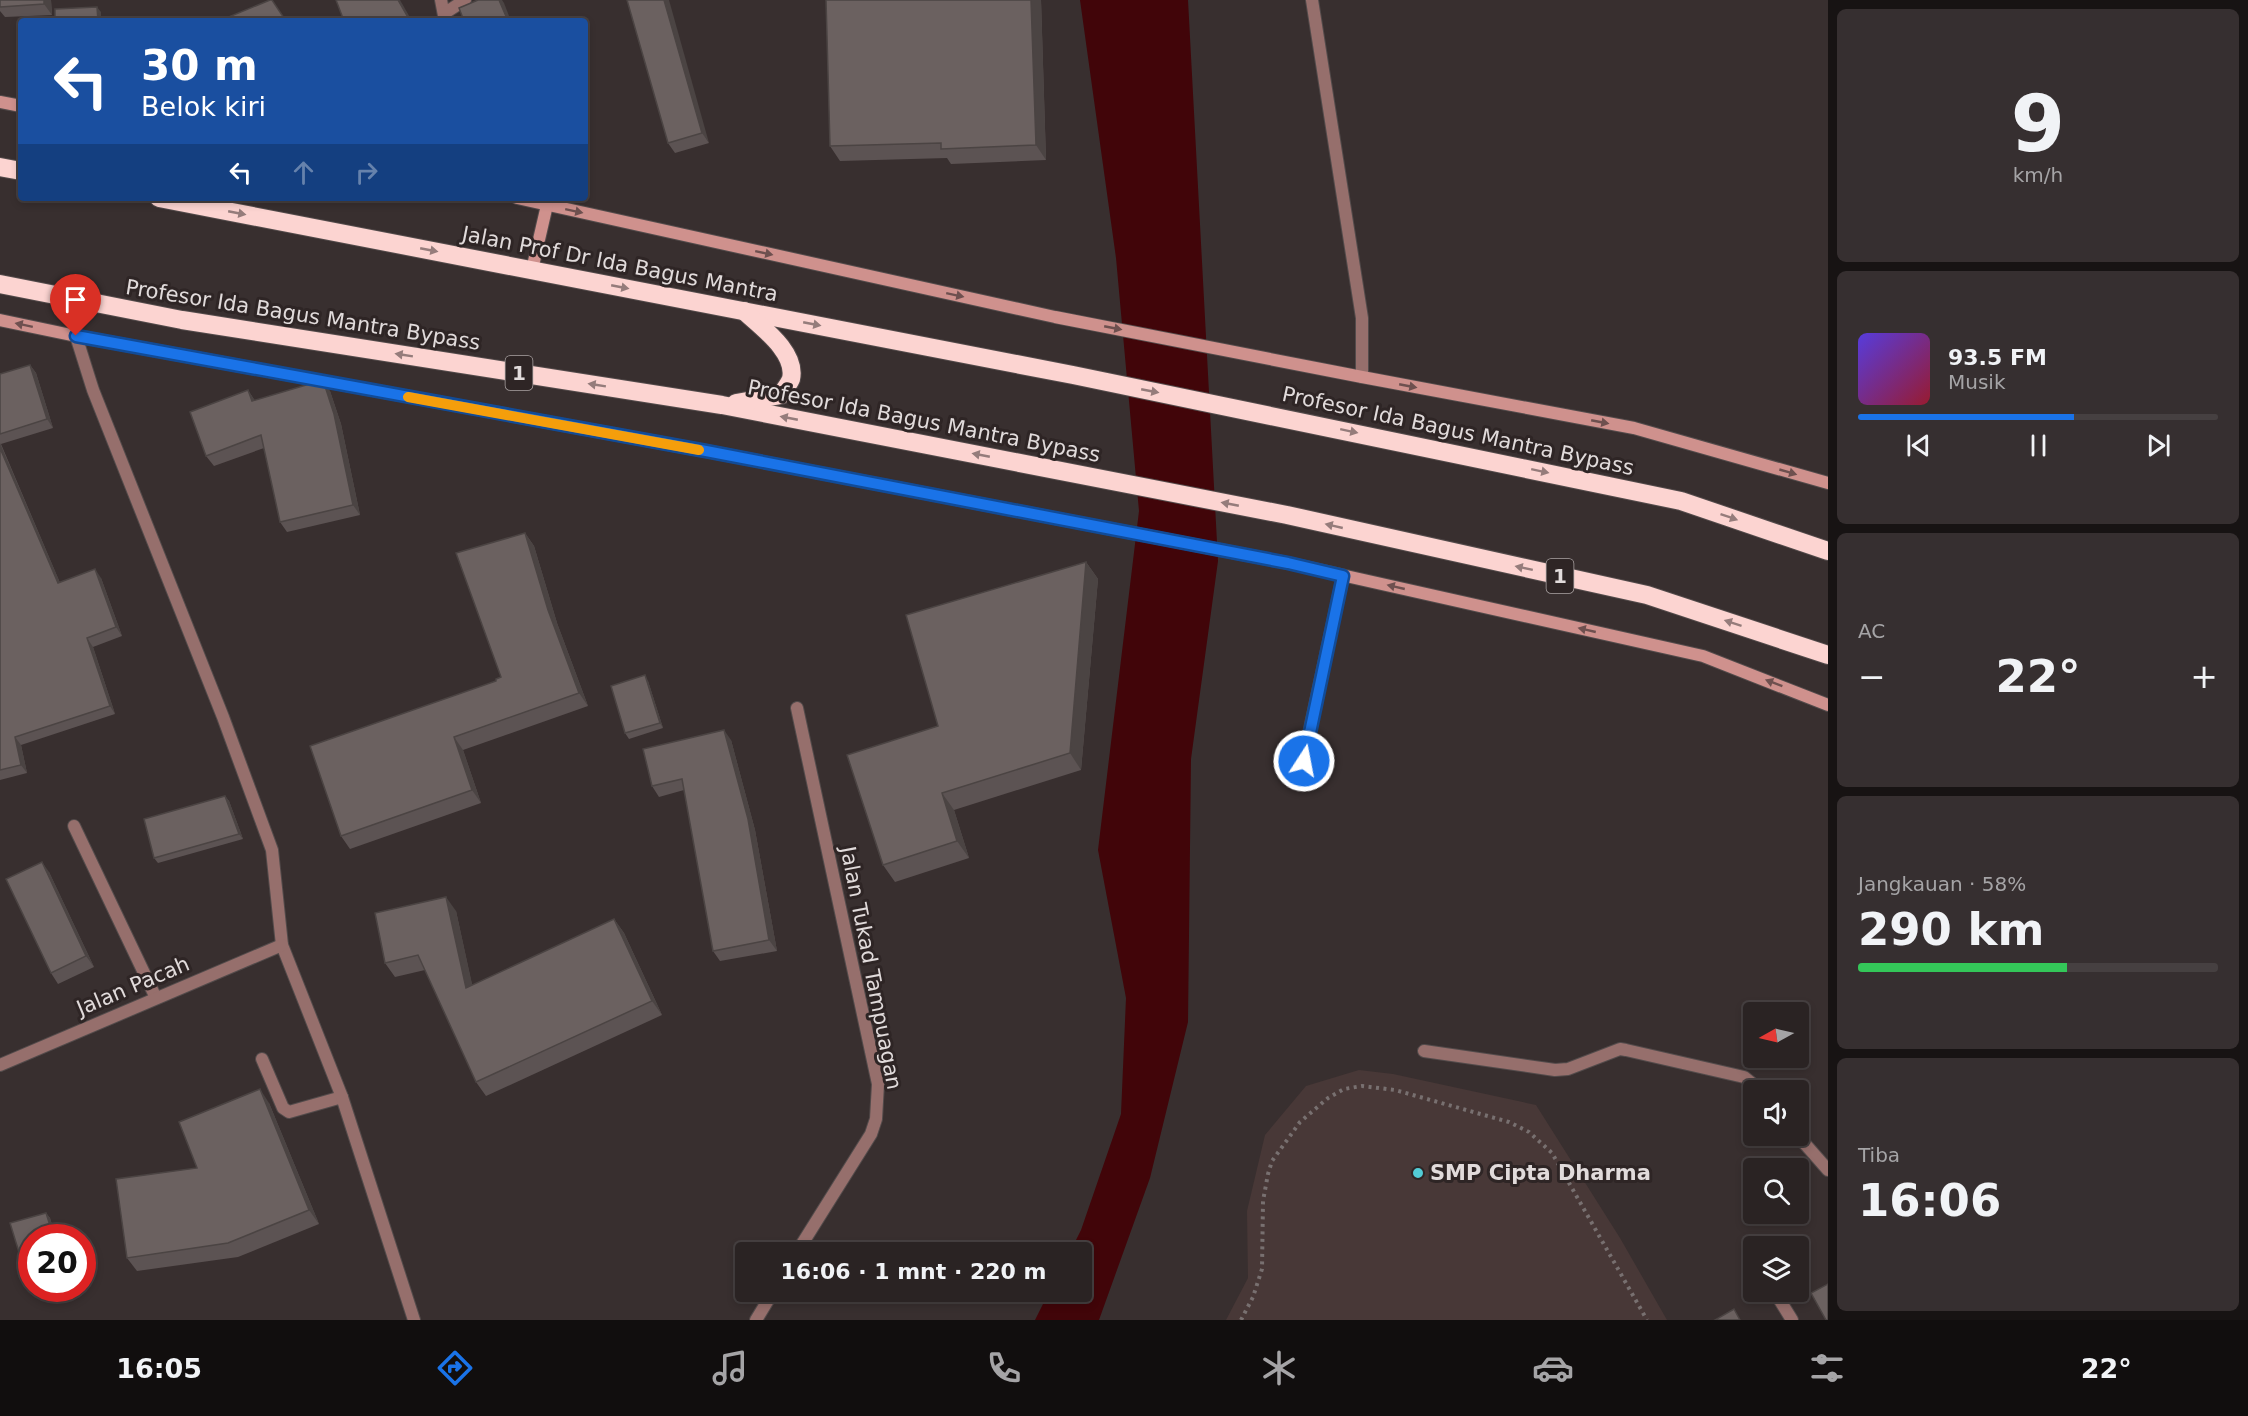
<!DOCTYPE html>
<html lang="id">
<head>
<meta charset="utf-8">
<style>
  body { margin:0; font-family:"DejaVu Sans",sans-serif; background:#362f30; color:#f1f3f6; height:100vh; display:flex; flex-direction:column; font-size:22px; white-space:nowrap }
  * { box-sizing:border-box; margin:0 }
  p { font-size:20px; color:#a5a4a6 }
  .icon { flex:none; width:33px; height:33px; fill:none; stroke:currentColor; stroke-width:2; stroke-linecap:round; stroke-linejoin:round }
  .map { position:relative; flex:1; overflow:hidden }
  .side { display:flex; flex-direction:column; gap:9px; padding:9px; background:#171313; width:420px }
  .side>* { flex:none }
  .banner { position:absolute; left:18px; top:18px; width:570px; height:183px; border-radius:6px; box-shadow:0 3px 9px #0003,0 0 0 2px #464041; background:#1a4fa0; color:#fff; overflow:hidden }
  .needle { width:39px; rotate:262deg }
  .fabs { position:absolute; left:1743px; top:1002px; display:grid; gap:12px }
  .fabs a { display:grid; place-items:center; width:66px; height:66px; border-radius:6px; background:#2a2323; box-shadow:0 3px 9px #0003,0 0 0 2px #464041; font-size:30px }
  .speed { position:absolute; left:18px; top:1224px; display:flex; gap:12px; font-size:30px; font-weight:700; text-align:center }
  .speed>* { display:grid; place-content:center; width:78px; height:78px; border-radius:50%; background:#2a2323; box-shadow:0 3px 9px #0003,0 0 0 2px #464041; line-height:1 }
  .speed .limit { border:9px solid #d22; background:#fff; color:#111 }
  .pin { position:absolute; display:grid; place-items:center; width:51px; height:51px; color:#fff; margin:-62px -26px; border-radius:50% 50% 50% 0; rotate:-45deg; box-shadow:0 0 6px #0007 }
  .pin .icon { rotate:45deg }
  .me { position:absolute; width:66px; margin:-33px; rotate:11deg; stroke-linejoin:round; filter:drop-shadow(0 0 4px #0008) }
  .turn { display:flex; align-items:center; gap:21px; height:126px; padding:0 24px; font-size:27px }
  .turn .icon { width:78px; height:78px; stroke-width:2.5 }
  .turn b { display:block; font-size:42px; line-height:51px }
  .lanes { display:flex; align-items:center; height:57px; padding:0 24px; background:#0003; justify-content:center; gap:30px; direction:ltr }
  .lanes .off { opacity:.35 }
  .big { font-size:45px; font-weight:700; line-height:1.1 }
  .side .tile { flex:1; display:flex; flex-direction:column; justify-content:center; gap:9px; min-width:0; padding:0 21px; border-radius:9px; background:#362f30 }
  .side .dial { align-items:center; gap:0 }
  .dial b { font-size:78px; line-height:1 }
  .song { display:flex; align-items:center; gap:18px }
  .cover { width:72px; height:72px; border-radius:9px; background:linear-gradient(135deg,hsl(250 70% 55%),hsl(350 70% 35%)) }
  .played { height:6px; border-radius:3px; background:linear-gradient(90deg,#1a73e8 60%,#464041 60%) }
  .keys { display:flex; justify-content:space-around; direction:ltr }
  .heat { display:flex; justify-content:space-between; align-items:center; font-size:33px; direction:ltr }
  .charge { height:9px; border-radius:4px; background:linear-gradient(90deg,#34c759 58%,#464041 0) }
  .trip { position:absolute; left:735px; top:1242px; width:357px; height:60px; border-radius:6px; background:#2a2323; box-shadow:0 3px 9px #0003,0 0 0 2px #464041; font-weight:700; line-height:60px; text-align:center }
  .tabs { display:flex; height:96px; justify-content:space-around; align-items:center; background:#110e0e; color:#a5a4a6 }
  .tabs .icon { width:42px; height:42px }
  .tabs .active { color:#1a73e8 }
  .tabs b { font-size:27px; color:#f1f3f6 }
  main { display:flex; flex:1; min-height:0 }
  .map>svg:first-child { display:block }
</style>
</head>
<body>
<main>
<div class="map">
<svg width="1828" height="1320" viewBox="0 0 1828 1320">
  <rect width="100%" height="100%" fill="#382f2f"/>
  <polygon fill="#483837" points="1359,1070 1393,1074 1536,1105 1620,1238 1667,1320 1226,1320 1248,1278 1247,1211 1265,1135 1306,1086"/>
  <polygon fill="#410509" points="1080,0 1188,0 1218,561 1191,759 1188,1022 1150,1178 1099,1320 1035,1320 1049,1292 1082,1292 1082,1252 1070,1252 1081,1230 1121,1114 1126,998 1098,850 1139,511 1116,258"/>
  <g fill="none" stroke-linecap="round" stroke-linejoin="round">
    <defs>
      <g id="lane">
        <polyline points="1312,0 1362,318 1362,377"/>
        <polyline points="1303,761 1343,576"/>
        <polyline points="74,826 156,998"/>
        <polyline points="262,1059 283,1108 289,1112 342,1097"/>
        <polyline points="1776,1294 1792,1320"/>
      </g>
      <g id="street">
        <polyline points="441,0 445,21"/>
        <polyline points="445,13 465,0"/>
        <polyline points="76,336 93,390 223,717 272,850 282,945 342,1097 414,1320"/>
        <polyline points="797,708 878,1084 876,1119 871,1134 797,1252"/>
        <polyline points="1424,1051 1555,1070 1568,1069 1620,1049 1626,1050 1744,1077 1760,1090"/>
        <polyline points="0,1065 282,945"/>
        <polyline points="1798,1136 1828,1170"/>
        <polyline points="756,1320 773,1292"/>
      </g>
      <g id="secondary">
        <polyline points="0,102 21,106"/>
        <polyline points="517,198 1055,317 1362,377 1634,428 1828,483"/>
        <polyline points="532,270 547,205"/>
        <polyline points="0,320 76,336 706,451 1288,563 1703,656 1828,705"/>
      </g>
      <g id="highway">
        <polyline points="0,167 21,171"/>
        <polyline points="159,198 1073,375 1681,501 1828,551"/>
        <polyline points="0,284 182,320 722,405 1287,515 1647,595 1828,655"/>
        <path d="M736 403 781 395C784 390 789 384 791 379 797 352 761 327 744 311"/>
      </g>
    </defs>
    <use href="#lane" stroke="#534b4b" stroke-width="14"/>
    <use href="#street" stroke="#534b4b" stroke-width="14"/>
    <use href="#secondary" stroke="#534b4b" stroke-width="14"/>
    <use href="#highway" stroke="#534b4b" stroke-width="20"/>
    <polyline stroke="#787070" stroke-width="4" stroke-dasharray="3 4.5" stroke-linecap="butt" points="1241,1320 1253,1297 1262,1269 1263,1201 1268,1174 1272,1161 1300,1122 1328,1098 1344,1089 1362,1086 1395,1090 1509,1122 1529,1132 1552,1153 1647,1320"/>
    <use href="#lane" stroke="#966f6c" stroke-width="12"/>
    <use href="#street" stroke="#966f6c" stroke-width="12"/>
    <use href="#secondary" stroke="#cf918d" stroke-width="12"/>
    <use href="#highway" stroke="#fcd4d1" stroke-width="18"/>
  </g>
  <g fill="#5c5353">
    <polygon points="0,0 51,0 52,15 5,17 0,11"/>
    <polygon points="627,0 709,143 675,153 668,143"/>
    <polygon points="1041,0 1046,160 951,164 947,158 840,161 830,146"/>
    <polygon points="30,365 36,373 53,428 1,444 60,583 101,578 122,636 93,647 115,714 21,745 27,773 0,780 0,374"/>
    <polygon points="248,390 255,401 330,391 341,424 360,515 287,532 280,522 264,448 214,466 206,456"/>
    <polygon points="525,533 534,546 557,623 588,706 463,750 481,803 350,849 341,836 501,677"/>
    <polygon points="1086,562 1098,579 1081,770 954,810 969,858 895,882 883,865 938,726"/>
    <polygon points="648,681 663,728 629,739 625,733"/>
    <polygon points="731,740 755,830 777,951 720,961 713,951 684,790 659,797 652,786"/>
    <polygon points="225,796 229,801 243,839 158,863 154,858"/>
    <polygon points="49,872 94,967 58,984 51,973"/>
    <polygon points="456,911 472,985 614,919 624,933 662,1015 486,1096 476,1082 425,970 395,977 385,963"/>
    <polygon points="269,1103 319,1224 238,1257 137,1271 127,1258 197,1168"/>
    <polygon points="46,1213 50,1218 56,1238 32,1238 32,1266 25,1267 22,1262 10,1223"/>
  </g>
  <g fill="#4b4443">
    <polygon points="44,0 51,0 52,15 44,4"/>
    <polygon points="398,0 400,0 412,21 410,21"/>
    <polygon points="499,0 502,0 504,3 511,21 508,21"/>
    <polygon points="664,0 669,0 709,143 702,133"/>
    <polygon points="1031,0 1041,0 1046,160 1036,145"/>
    <polygon points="97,7 101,12 101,21 98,21"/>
    <polygon points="30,365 36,373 53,428 47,419"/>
    <polygon points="323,380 330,391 341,424 360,515 353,505"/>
    <polygon points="248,390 255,401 252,401"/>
    <polygon points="0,443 64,592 58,583 0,448"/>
    <polygon points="525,533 534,546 557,623 588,706 579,693 548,610"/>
    <polygon points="1086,562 1098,579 1081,770 1070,753"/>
    <polygon points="95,569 101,578 122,636 116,627"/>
    <polygon points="87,638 93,647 115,714 110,706"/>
    <polygon points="645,675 648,681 663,728 660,723"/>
    <polygon points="724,730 731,740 755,830 777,951 769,940"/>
    <polygon points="15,737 21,745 27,773 21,765"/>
    <polygon points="454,737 463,750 481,803 472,790"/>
    <polygon points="942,793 954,810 969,858 957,841"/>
    <polygon points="225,796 229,801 243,839 239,834"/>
    <polygon points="42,862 49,872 94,967 86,956"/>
    <polygon points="446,897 456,911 476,1002 466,988"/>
    <polygon points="614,919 624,933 662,1015 652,1001"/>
    <polygon points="260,1089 269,1103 319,1224 309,1210"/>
    <polygon points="46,1213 50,1218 56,1238 54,1238"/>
  </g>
  <g fill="#6b6160" stroke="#4b4443" stroke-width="1.5">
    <polygon points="0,0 44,0 44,4 0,7"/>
    <polygon points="270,0 272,0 286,21 219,21"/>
    <polygon points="336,0 398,0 410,21 344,21"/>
    <polygon points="478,0 499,0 508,21 464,21 459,8"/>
    <polygon points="627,0 664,0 702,133 668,143"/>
    <polygon points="826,0 1031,0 1036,145 941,149 941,143 830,146"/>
    <polygon points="97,7 98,21 55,21 55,9"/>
    <polygon points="30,365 47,419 0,434 0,374"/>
    <polygon points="323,380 334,414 353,505 280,522 261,435 206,456 190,412 248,390 252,401"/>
    <polygon points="0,448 58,583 95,569 116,627 87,638 110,706 15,737 21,765 0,770"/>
    <polygon points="525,533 548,610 579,693 454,737 472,790 341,836 310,746 496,681 496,679 501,677 456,553"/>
    <polygon points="1086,562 1070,753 942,793 957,841 883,865 847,755 938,726 906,615"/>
    <polygon points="645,675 660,723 625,733 611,686"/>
    <polygon points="724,730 748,819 769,940 713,951 682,779 652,786 643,749"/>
    <polygon points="225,796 239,834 154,858 144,819"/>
    <polygon points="42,862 86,956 51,973 6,879"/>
    <polygon points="446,897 466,988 614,919 652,1001 476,1082 418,955 385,963 375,913"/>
    <polygon points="260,1089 309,1210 228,1243 127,1258 116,1179 197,1168 179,1122"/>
    <polygon points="46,1213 54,1238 32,1238 32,1259 22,1262 10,1223"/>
    <polygon points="1828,1284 1828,1320 1826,1320 1811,1293"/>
    <polygon points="1734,1309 1740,1320 1715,1320"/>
  </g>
  <defs><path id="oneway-solid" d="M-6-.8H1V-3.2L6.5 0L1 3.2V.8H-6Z" transform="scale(1.5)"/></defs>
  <g fill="#6e504f">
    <use href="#oneway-solid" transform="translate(574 211) rotate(12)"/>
    <use href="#oneway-solid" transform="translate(764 253) rotate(12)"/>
    <use href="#oneway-solid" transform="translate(955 295) rotate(12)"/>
    <use href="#oneway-solid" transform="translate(24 325) rotate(-168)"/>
    <use href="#oneway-solid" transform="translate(1113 328) rotate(11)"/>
    <use href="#oneway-solid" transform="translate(1408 386) rotate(11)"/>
    <use href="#oneway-solid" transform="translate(1600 422) rotate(11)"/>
    <use href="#oneway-solid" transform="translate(1788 472) rotate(16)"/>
    <use href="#oneway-solid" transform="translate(1396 587) rotate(-167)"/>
    <use href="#oneway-solid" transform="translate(1587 630) rotate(-167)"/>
    <use href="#oneway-solid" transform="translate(1774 683) rotate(-159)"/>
  </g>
  <g fill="#957c7b">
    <use href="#oneway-solid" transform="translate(237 213) rotate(11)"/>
    <use href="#oneway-solid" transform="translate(429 250) rotate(11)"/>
    <use href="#oneway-solid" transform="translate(620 287) rotate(11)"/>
    <use href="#oneway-solid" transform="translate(812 324) rotate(11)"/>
    <use href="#oneway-solid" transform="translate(404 355) rotate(-171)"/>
    <use href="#oneway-solid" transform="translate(597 385) rotate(-171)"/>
    <use href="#oneway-solid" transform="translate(1150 391) rotate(11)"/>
    <use href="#oneway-solid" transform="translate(789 418) rotate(-169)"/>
    <use href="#oneway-solid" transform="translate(1349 431) rotate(12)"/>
    <use href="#oneway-solid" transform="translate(981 455) rotate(-169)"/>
    <use href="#oneway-solid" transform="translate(1540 471) rotate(12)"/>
    <use href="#oneway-solid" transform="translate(1230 504) rotate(-169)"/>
    <use href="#oneway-solid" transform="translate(1729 517) rotate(19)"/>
    <use href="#oneway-solid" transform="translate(1334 526) rotate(-167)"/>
    <use href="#oneway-solid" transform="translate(1524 568) rotate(-168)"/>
    <use href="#oneway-solid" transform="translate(1733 623) rotate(-162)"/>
  </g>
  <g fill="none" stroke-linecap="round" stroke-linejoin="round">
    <defs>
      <polyline id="route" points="76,336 706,451 1288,563 1343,576 1304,761"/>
    </defs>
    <use href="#route" stroke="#114b97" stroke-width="15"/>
    <use href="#route" stroke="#1a73e8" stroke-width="10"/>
    <polyline stroke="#f59e0b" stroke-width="10" points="408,397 699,450"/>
  </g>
  <circle fill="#52ccd6" stroke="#2e2525" stroke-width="2" cx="1418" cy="1173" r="6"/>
  <g text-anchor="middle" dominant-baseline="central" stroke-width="6" stroke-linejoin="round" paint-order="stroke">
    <g fill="#2e2525" stroke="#aba4a4" stroke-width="1.5">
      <rect x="505.5" y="356" width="27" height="34" rx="4.5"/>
      <rect x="1546.5" y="559" width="27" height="34" rx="4.5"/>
    </g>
    <g font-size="20" font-weight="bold" fill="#e1dbdb">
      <text x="519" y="373">1</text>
      <text x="1560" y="576">1</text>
    </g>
    <g font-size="21" fill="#e1dbdb" stroke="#2e2525">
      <text transform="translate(620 264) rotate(11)">Jalan Prof Dr Ida Bagus Mantra</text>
      <text transform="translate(303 315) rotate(9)">Profesor Ida Bagus Mantra Bypass</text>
      <text transform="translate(924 421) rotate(11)">Profesor Ida Bagus Mantra Bypass</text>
      <text transform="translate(1458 431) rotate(12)">Profesor Ida Bagus Mantra Bypass</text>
      <text transform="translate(871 968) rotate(79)">Jalan Tukad Tampuagan</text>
      <text transform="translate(133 986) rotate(-23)">Jalan Pacah</text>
    </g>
    <g font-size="21" font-weight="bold" fill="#e1dbdb" stroke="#2e2525" text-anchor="start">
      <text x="1430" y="1173">SMP Cipta Dharma</text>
    </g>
  </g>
</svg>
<div class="fabs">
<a><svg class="needle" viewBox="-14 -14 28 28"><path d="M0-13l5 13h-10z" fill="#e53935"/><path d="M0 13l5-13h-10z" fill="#a5a4a6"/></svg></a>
<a><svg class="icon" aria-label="sound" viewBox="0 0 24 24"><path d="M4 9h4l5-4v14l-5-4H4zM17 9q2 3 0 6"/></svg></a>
<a><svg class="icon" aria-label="search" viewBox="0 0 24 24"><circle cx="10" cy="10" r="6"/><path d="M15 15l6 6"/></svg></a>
<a><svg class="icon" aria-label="layers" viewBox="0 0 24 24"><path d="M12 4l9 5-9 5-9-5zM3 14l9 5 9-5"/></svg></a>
</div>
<div class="speed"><div class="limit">20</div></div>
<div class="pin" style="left:76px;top:336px;background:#d93025"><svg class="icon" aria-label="arrive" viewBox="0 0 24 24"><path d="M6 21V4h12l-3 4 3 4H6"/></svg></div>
<svg class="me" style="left:1304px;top:761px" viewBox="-20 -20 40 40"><circle r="17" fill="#1a73e8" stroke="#fff" stroke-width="3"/><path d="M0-11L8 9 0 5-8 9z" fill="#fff"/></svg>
<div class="trip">16:06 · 1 mnt · 220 m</div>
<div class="banner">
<div class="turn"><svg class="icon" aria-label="left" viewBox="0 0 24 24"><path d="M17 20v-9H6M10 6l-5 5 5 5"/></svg><div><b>30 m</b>Belok kiri</div></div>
<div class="lanes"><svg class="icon" aria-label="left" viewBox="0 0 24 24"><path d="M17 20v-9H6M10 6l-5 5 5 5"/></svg><svg class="icon off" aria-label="ahead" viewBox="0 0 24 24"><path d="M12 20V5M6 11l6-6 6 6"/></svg><svg class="icon off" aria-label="right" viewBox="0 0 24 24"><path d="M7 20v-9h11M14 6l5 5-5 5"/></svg></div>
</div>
</div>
<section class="side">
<div class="tile dial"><b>9</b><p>km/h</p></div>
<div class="tile">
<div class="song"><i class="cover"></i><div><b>93.5 FM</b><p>Musik</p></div></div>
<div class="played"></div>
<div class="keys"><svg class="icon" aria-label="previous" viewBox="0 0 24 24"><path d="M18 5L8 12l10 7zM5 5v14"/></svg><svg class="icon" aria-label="pause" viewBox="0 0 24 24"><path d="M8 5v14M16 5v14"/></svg><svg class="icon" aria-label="next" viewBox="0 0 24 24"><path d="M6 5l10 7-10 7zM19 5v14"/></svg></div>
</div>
<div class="tile"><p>AC</p>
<div class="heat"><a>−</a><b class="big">22°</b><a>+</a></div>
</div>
<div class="tile"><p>Jangkauan · 58%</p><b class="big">290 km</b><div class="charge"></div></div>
<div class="tile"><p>Tiba</p><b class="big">16:06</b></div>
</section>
</main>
<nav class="tabs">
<b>16:05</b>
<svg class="icon active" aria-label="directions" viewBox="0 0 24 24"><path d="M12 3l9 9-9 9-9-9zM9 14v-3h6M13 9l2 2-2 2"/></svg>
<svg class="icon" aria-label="music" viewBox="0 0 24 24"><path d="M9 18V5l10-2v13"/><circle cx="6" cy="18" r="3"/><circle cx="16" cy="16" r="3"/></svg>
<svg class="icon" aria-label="phone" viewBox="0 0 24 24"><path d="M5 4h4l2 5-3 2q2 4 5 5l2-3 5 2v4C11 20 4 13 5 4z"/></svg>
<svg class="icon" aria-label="climate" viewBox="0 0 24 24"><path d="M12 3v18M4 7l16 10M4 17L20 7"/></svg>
<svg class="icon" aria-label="car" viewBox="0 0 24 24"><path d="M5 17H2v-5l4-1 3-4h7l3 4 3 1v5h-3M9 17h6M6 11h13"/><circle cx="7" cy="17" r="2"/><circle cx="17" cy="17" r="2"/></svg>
<svg class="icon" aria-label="filters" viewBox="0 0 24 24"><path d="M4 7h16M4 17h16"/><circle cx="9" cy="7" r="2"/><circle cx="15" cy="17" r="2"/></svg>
<b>22°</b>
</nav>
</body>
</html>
